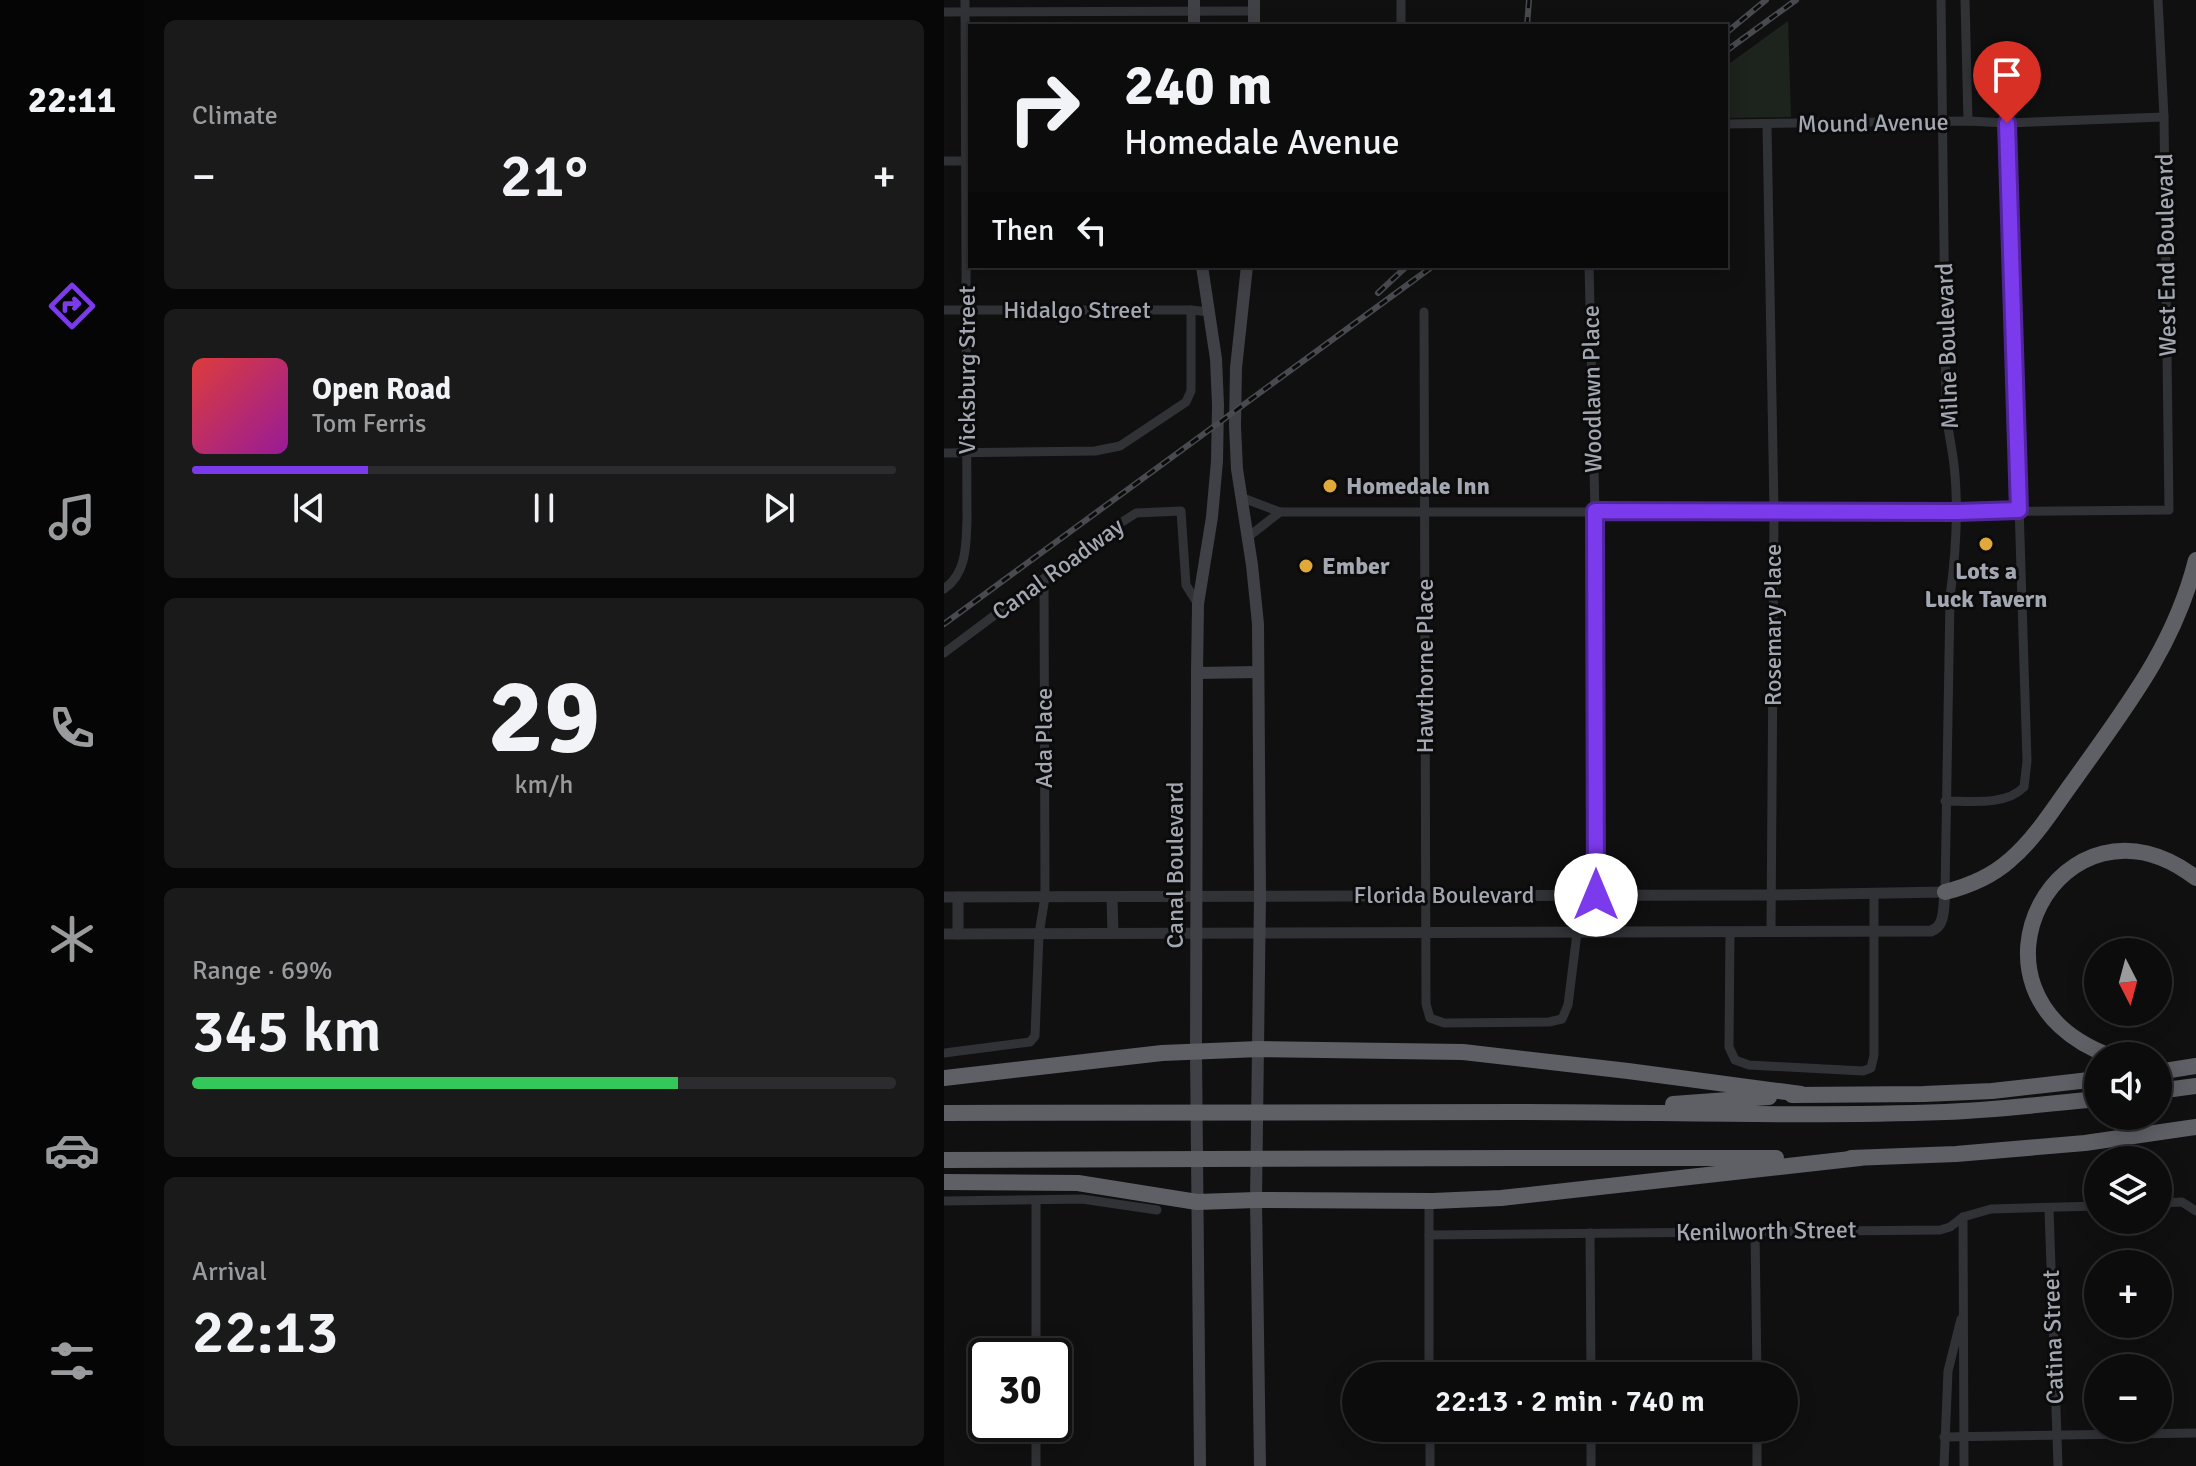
<!DOCTYPE html>
<html lang="en">
<head>
<meta charset="utf-8">
<style>
  body { margin:0; font-family:Signika,sans-serif; background:#1a1a1b; color:#f1f3f6; height:100vh; display:flex; flex-direction:column; font-size:30px; white-space:nowrap }
  * { box-sizing:border-box; margin:0 }
  p { font-size:26px; color:#9a9b9d }
  .icon { flex:none; width:44px; height:44px; fill:none; stroke:currentColor; stroke-width:2; stroke-linecap:round; stroke-linejoin:round }
  .map { position:relative; flex:1; overflow:hidden }
  .details { display:flex; flex-direction:column; gap:20px; padding:20px; background:#070707; width:800px }
  .details>* { flex:none }
  .guide { position:absolute; left:24px; top:24px; width:760px; height:244px; border-radius:0px; box-shadow:0 4px 20px #0003,0 0 0 2px #2c2c2e; background:#0c0c0d; color:#f1f3f6; overflow:hidden }
  .needle { width:52px; rotate:174deg }
  .controls { position:absolute; left:1140px; top:938px; display:grid; gap:16px }
  .controls a { display:grid; place-items:center; width:88px; height:88px; border-radius:50%; background:#0c0c0d; box-shadow:0 4px 20px #0003,0 0 0 2px #2c2c2e; font-size:40px }
  .speed { position:absolute; left:24px; top:1338px; display:flex; gap:16px; font-size:40px; font-weight:700; text-align:center }
  .speed>* { display:grid; place-content:center; width:104px; height:104px; border-radius:50%; background:#0c0c0d; box-shadow:0 4px 20px #0003,0 0 0 2px #2c2c2e; line-height:1 }
  .speed .limit { border:4px solid #111; border-radius:12px; background:#fff; color:#111 }
  .pin { position:absolute; display:grid; place-items:center; width:68px; height:68px; color:#fff; margin:-82px -34px; border-radius:50% 50% 50% 0; rotate:-45deg; box-shadow:0 0 8px #0007 }
  .pin .icon { rotate:45deg }
  .me { position:absolute; width:88px; margin:-44px; rotate:0deg; stroke-linejoin:round; filter:drop-shadow(0 0 6px #0008) }
  .turn { display:flex; align-items:center; gap:28px; height:168px; padding:0 24px; font-size:36px }
  .turn .icon { width:104px; height:104px; stroke-width:2.5 }
  .turn b { display:block; font-size:56px; line-height:68px }
  .then { display:flex; align-items:center; height:76px; padding:0 24px; background:#0003; gap:16px; font-size:30px }
  .big { font-size:60px; font-weight:600; line-height:1.1 }
  .details .card { flex:1; display:flex; flex-direction:column; justify-content:center; gap:12px; min-width:0; padding:0 28px; border-radius:12px; background:#1a1a1b }
  .details .dial { align-items:center; gap:0 }
  .dial b { font-size:104px; line-height:1 }
  .song { display:flex; align-items:center; gap:24px }
  .cover { width:96px; height:96px; border-radius:12px; background:linear-gradient(135deg,hsl(0 70% 55%),hsl(300 70% 35%)) }
  .played { height:8px; border-radius:4px; background:linear-gradient(90deg,#7c3aed 25%,#2c2c2e 25%) }
  .keys { display:flex; justify-content:space-around; direction:ltr }
  .heat { display:flex; justify-content:space-between; align-items:center; font-size:44px; direction:ltr }
  .charge { height:12px; border-radius:6px; background:linear-gradient(90deg,#34c759 69%,#2c2c2e 0) }
  .trip { position:absolute; left:398px; top:1362px; width:456px; height:80px; border-radius:40px; background:#0c0c0d; box-shadow:0 4px 20px #0003,0 0 0 2px #2c2c2e; font-weight:600; line-height:80px; text-align:center }
  main { display:flex; flex:1; min-height:0 }
  .tab-bar { display:flex; flex-direction:column; width:144px; justify-content:space-around; align-items:center; background:#050505; color:#9a9b9d }
  .tab-bar .icon { width:56px; height:56px }
  .tab-bar .active { color:#7c3aed }
  .tab-bar b { font-size:36px; color:#f1f3f6 }
  .map>svg:first-child { display:block }
</style>
</head>
<body>
<main>
<nav class="tab-bar">
<b>22:11</b>
<svg class="icon active" aria-label="directions" viewBox="0 0 24 24"><path d="M12 3l9 9-9 9-9-9zM9 14v-3h6M13 9l2 2-2 2"/></svg>
<svg class="icon" aria-label="music" viewBox="0 0 24 24"><path d="M9 18V5l10-2v13"/><circle cx="6" cy="18" r="3"/><circle cx="16" cy="16" r="3"/></svg>
<svg class="icon" aria-label="phone" viewBox="0 0 24 24"><path d="M5 4h4l2 5-3 2q2 4 5 5l2-3 5 2v4C11 20 4 13 5 4z"/></svg>
<svg class="icon" aria-label="climate" viewBox="0 0 24 24"><path d="M12 3v18M4 7l16 10M4 17L20 7"/></svg>
<svg class="icon" aria-label="car" viewBox="0 0 24 24"><path d="M5 17H2v-5l4-1 3-4h7l3 4 3 1v5h-3M9 17h6M6 11h13"/><circle cx="7" cy="17" r="2"/><circle cx="17" cy="17" r="2"/></svg>
<svg class="icon" aria-label="filters" viewBox="0 0 24 24"><path d="M4 7h16M4 17h16"/><circle cx="9" cy="7" r="2"/><circle cx="15" cy="17" r="2"/></svg>
</nav>
<section class="details">
<div class="card"><p>Climate</p>
<div class="heat"><a>−</a><b class="big">21°</b><a>+</a></div>
</div>
<div class="card">
<div class="song"><i class="cover"></i><div><b>Open Road</b><p>Tom Ferris</p></div></div>
<div class="played"></div>
<div class="keys"><svg class="icon" aria-label="previous" viewBox="0 0 24 24"><path d="M18 5L8 12l10 7zM5 5v14"/></svg><svg class="icon" aria-label="pause" viewBox="0 0 24 24"><path d="M8 5v14M16 5v14"/></svg><svg class="icon" aria-label="next" viewBox="0 0 24 24"><path d="M6 5l10 7-10 7zM19 5v14"/></svg></div>
</div>
<div class="card dial"><b>29</b><p>km/h</p></div>
<div class="card"><p>Range · 69%</p><b class="big">345 km</b><div class="charge"></div></div>
<div class="card"><p>Arrival</p><b class="big">22:13</b></div>
</section>
<div class="map">
<svg width="1252" height="1466" viewBox="0 0 1252 1466">
  <rect width="100%" height="100%" fill="#101011"/>
  <polygon fill="#1d231d" points="844,21 847,117 782,118 782,66"/>
  <g fill="none" stroke-linecap="round" stroke-linejoin="round">
    <g stroke="#313236" stroke-width="9">
      <polyline points="457,0 457,26"/>
      <path d="M997 0 1002 409C1003 428 1008 446 1010 465 1015 510 1012 553 1006 597L1001 892"/>
      <polyline points="1021,0 1024,121"/>
      <polyline points="0,12 310,11"/>
      <polyline points="782,124 1024,121 1063,123 1220,117"/>
      <polyline points="823,125 830,511 827,932"/>
      <polyline points="0,161 26,161"/>
      <polyline points="645,266 651,511 651,933"/>
      <polyline points="0,310 247,310 265,312"/>
      <polyline points="480,312 482,1004 486,1018 500,1023 605,1022 618,1019 624,1005 633,933"/>
      <polyline points="0,453 151,451 176,446 242,402 247,391 247,310"/>
      <polyline points="299,498 336,512 1013,512 1225,510 1220,117 1214,0"/>
      <polyline points="304,537 336,512"/>
      <path d="M0 589C23 573 22 545 23 520L21 0"/>
      <polyline points="0,653 155,537 192,513 237,511 242,585 254,604"/>
      <path d="M1001 801C1025 801 1062 806 1080 787L1083 761 1063 123"/>
      <polyline points="786,932 785,1047 791,1060 805,1065 919,1071 927,1068 930,1055 930,893"/>
      <polyline points="0,1053 86,1042 91,1036 95,934 101,897 100,579"/>
      <polyline points="0,1201 138,1199 213,1210"/>
      <polyline points="92,1201 92,1356"/>
      <polyline points="485,1201 485,1376"/>
      <polyline points="1214,1203 1238,1202 1252,1211"/>
      <polyline points="1105,1209 1114,1466"/>
      <polyline points="1019,1217 1020,1466"/>
      <polyline points="811,1231 813,1376"/>
      <polyline points="646,1233 647,1376"/>
      <polyline points="485,1235 996,1230 1006,1227 1019,1217 1047,1209 1154,1206"/>
      <polyline points="92,1424 92,1466"/>
      <polyline points="486,1428 486,1466"/>
      <polyline points="647,1428 647,1466"/>
      <polyline points="813,1428 813,1466"/>
      <polyline points="1000,1437 1252,1433"/>
      <polyline points="1000,1466 1004,1371 1017,1319"/>
    </g>
    <g stroke="#313236" stroke-width="11">
      <path d="M0 897 828 895 1001 892C999 907 1002 926 987 931L0 934"/>
      <polyline points="14,897 14,934"/>
      <polyline points="168,897 169,933"/>
    </g>
    <g stroke="#404146" stroke-width="12">
      <polyline points="310,0 310,26"/>
      <polyline points="250,26 250,0"/>
      <polyline points="303,266 292,368 291,426 293,469 308,565 314,624 316,895 312,1200 316,1466"/>
      <polyline points="253,673 314,672"/>
      <polyline points="256,1466 252,1052 253,673 254,604 268,517 273,461 274,405 272,359 258,266"/>
    </g>
    <g stroke="#5e6066" stroke-width="16">
      <path d="M1001 892C1025 886 1047 877 1066 860 1092 838 1111 806 1131 779 1182 707 1230 647 1252 560"/>
      <path d="M1166 1056C998 993 1119 775 1252 878"/>
      <polyline points="1214,1072 1252,1066"/>
      <polyline points="0,1078 218,1053 315,1049 519,1052 684,1071 857,1094"/>
      <polyline points="1214,1091 1252,1086"/>
      <polyline points="848,1095 980,1094 1048,1091 1154,1079"/>
      <polyline points="729,1104 825,1097"/>
      <path d="M573 1112C716 1112 859 1117 1001 1112 1052 1110 1103 1104 1154 1099"/>
      <polyline points="574,1158 832,1158"/>
      <polyline points="907,1158 1012,1154 1141,1143 1252,1127"/>
      <polyline points="0,1182 134,1183 253,1202 312,1200 489,1201 557,1198 916,1158"/>
    </g>
    <defs>
      <g id="rail">
        <polyline points="583,26 585,0"/>
        <polyline points="782,33 822,0"/>
        <polyline points="782,51 852,0"/>
        <polyline points="434,293 463,266"/>
        <polyline points="0,624 489,266"/>
      </g>
    </defs>
    <use href="#rail" stroke="#484a4f" stroke-width="6"/>
    <use href="#rail" stroke="#0b0b0c" stroke-width="3" stroke-dasharray="9" stroke-linecap="butt"/>
    <g stroke="#5e6066" stroke-width="16">
      <polyline points="0,1113 573,1112"/>
      <polyline points="0,1160 574,1158"/>
    </g>
  </g>
  <g fill="none" stroke-linecap="round" stroke-linejoin="round">
    <defs>
      <polyline id="route" points="652,895 651,511 1013,512 1075,510 1063,123"/>
    </defs>
    <use href="#route" stroke="#51269a" stroke-width="20"/>
    <use href="#route" stroke="#7c3aed" stroke-width="14"/>
  </g>
  <g fill="#e0a939" stroke="#0b0b0c" stroke-width="3">
    <circle cx="386" cy="486" r="8"/>
    <circle cx="1042" cy="544" r="8"/>
    <circle cx="362" cy="566" r="8"/>
  </g>
  <g text-anchor="middle" dominant-baseline="central" stroke-width="6" stroke-linejoin="round" paint-order="stroke">
    <g font-size="24" fill="#a2a7b1" stroke="#0b0b0c">
      <text transform="translate(929 123) rotate(-1)">Mound Avenue</text>
      <text transform="translate(1222 255) rotate(-91)">West End Boulevard</text>
      <text x="133" y="310">Hidalgo Street</text>
      <text transform="translate(1003 346) rotate(-92)">Milne Boulevard</text>
      <text transform="translate(23 370) rotate(-90)">Vicksburg Street</text>
      <text transform="translate(648 389) rotate(-91)">Woodlawn Place</text>
      <text transform="translate(114 569) rotate(-36)">Canal Roadway</text>
      <text transform="translate(829 625) rotate(-90)">Rosemary Place</text>
      <text transform="translate(481 666) rotate(-90)">Hawthorne Place</text>
      <text transform="translate(100 738) rotate(-90)">Ada Place</text>
      <text transform="translate(231 865) rotate(-90)">Canal Boulevard</text>
      <text x="500" y="895">Florida Boulevard</text>
      <text transform="translate(822 1231) rotate(-1)">Kenilworth Street</text>
      <text transform="translate(1109 1337) rotate(-92)">Catina Street</text>
    </g>
    <g font-size="24" font-weight="bold" fill="#a2a7b1" stroke="#0b0b0c" text-anchor="start">
      <text x="402" y="486">Homedale Inn</text>
      <text x="378" y="566">Ember</text>
      <text x="1042" y="571" text-anchor="middle">Lots a<tspan x="1042" dy="28">Luck Tavern</tspan></text>
    </g>
  </g>
</svg>
<div class="controls">
<a><svg class="needle" viewBox="-14 -14 28 28"><path d="M0-13l5 13h-10z" fill="#e53935"/><path d="M0 13l5-13h-10z" fill="#9a9b9d"/></svg></a>
<a><svg class="icon" aria-label="sound" viewBox="0 0 24 24"><path d="M4 9h4l5-4v14l-5-4H4zM17 9q2 3 0 6"/></svg></a>
<a><svg class="icon" aria-label="layers" viewBox="0 0 24 24"><path d="M12 4l9 5-9 5-9-5zM3 14l9 5 9-5"/></svg></a>
<a>+</a>
<a>−</a>
</div>
<div class="speed"><div class="limit">30</div></div>
<div class="pin" style="left:1063px;top:123px;background:#d93025"><svg class="icon" aria-label="arrive" viewBox="0 0 24 24"><path d="M6 21V4h12l-3 4 3 4H6"/></svg></div>
<svg class="me" style="left:652px;top:895px" viewBox="-20 -20 40 40"><circle r="19" fill="#fff"/><path d="M0-13L10 11 0 6-10 11z" fill="#7c3aed"/></svg>
<div class="trip">22:13 · 2 min · 740 m</div>
<div class="guide">
<div class="turn"><svg class="icon" aria-label="right" viewBox="0 0 24 24"><path d="M7 20v-9h11M14 6l5 5-5 5"/></svg><div><b>240 m</b>Homedale Avenue</div></div>
<div class="then">Then<svg class="icon" aria-label="left" viewBox="0 0 24 24"><path d="M17 20v-9H6M10 6l-5 5 5 5"/></svg></div>
</div>
</div>
</main>
</body>
</html>
